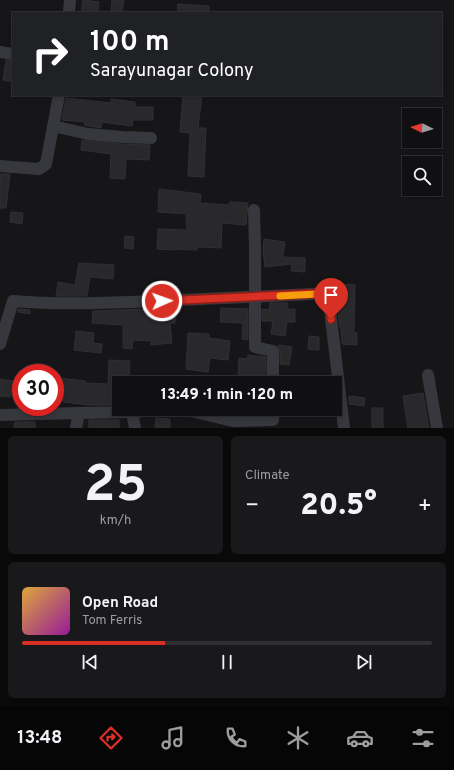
<!DOCTYPE html>
<html lang="en">
<head>
<meta charset="utf-8">
<style>
  body { margin:0; font-family:Overpass,sans-serif; background:#19191b; color:#f1f3f6; height:100vh; display:flex; flex-direction:column; font-size:15px; white-space:nowrap }
  * { box-sizing:border-box; margin:0 }
  p { font-size:13px; color:#9c9d9f }
  .icon { flex:none; width:22px; height:22px; fill:none; stroke:currentColor; stroke-width:2; stroke-linecap:round; stroke-linejoin:round }
  .map { position:relative; height:428px; overflow:hidden }
  .sheet { display:flex; flex-direction:column; gap:8px; padding:8px; background:#09090a; flex:1 }
  .sheet>* { flex:none }
  .guide { position:absolute; left:12px; top:12px; width:430px; height:84px; border-radius:0px; box-shadow:0 2px 6px #0003,0 0 0 1px #303032; background:#202124; color:#fff; overflow:hidden }
  .needle { width:26px; rotate:275deg }
  .controls { position:absolute; left:402px; top:108px; display:grid; gap:8px }
  .controls a { display:grid; place-items:center; width:40px; height:40px; border-radius:0px; background:#101012; box-shadow:0 2px 6px #0003,0 0 0 1px #303032; font-size:20px }
  .speed { position:absolute; left:12px; top:364px; display:flex; gap:8px; font-size:20px; font-weight:700; text-align:center }
  .speed>* { display:grid; place-content:center; width:52px; height:52px; border-radius:50%; background:#101012; box-shadow:0 2px 6px #0003,0 0 0 1px #303032; line-height:1 }
  .speed .limit { border:6px solid #d22; background:#fff; color:#111 }
  .pin { position:absolute; display:grid; place-items:center; width:34px; height:34px; color:#fff; margin:-41px -17px; border-radius:50% 50% 50% 0; rotate:-45deg; box-shadow:0 0 4px #0007 }
  .pin .icon { rotate:45deg }
  .me { position:absolute; width:44px; margin:-22px; rotate:88deg; stroke-linejoin:round; filter:drop-shadow(0 0 3px #0008) }
  .turn { display:flex; align-items:center; gap:14px; height:84px; padding:0 12px; font-size:18px }
  .turn .icon { width:52px; height:52px; stroke-width:2.5 }
  .turn b { display:block; font-size:28px; line-height:34px }
  .big { font-size:30px; font-weight:800; line-height:1.1 }
  .sheet .card { flex:1; display:flex; flex-direction:column; justify-content:center; gap:6px; min-width:0; padding:0 14px; border-radius:6px; background:#19191b }
  .sheet .dial { align-items:center; gap:0 }
  .dial b { font-size:52px; line-height:1 }
  .song { display:flex; align-items:center; gap:12px }
  .cover { width:48px; height:48px; border-radius:6px; background:linear-gradient(135deg,hsl(40 70% 55%),hsl(300 70% 35%)) }
  .played { height:4px; border-radius:2px; background:linear-gradient(90deg,#d93025 35%,#303032 35%) }
  .keys { display:flex; justify-content:space-around; direction:ltr }
  .heat { display:flex; justify-content:space-between; align-items:center; font-size:22px; direction:ltr }
  .sheet .tiles { flex:1; display:grid; gap:8px; grid-template-columns:1fr 1fr }
  .card:last-child { grid-column:span 2 }
  .trip { position:absolute; left:112px; top:376px; width:230px; height:40px; border-radius:0px; background:#101012; box-shadow:0 2px 6px #0003,0 0 0 1px #303032; font-weight:800; line-height:40px; text-align:center }
  .tab-bar { display:flex; height:64px; justify-content:space-around; align-items:center; background:#060607; color:#9c9d9f }
  .tab-bar .icon { width:28px; height:28px }
  .tab-bar .selected { color:#d93025 }
  .tab-bar b { font-size:18px; color:#f1f3f6 }
  .map>svg:first-child { display:block }
</style>
</head>
<body>
<div class="map">
<svg width="454" height="428" viewBox="0 0 454 428">
  <rect width="100%" height="100%" fill="#161618"/>
  <g fill="#29292c" stroke="#303034">
    <polygon points="83,0 99,2 98,13 81,12"/>
    <polygon points="112,0 124,0 122,12 111,11"/>
    <polygon points="178,4 209,6 209,13 177,13"/>
    <polygon points="6,60 13,61 13,82 3,80"/>
    <polygon points="183,95 202,95 198,128 206,128 204,177 188,176 190,133 180,132"/>
    <polygon points="66,98 111,103 111,99 135,102 135,107 153,107 153,120 133,120 132,126 102,122 101,128 84,125 85,122 62,120"/>
    <polygon points="82,140 121,144 150,145 149,160 126,159 125,179 110,178 111,154 81,150"/>
    <polygon points="0,174 10,174 6,208 0,208"/>
    <polygon points="159,189 201,194 200,203 229,205 230,202 248,203 246,225 222,223 221,248 198,247 197,250 175,249 175,250 157,249 158,229 187,230 186,214 158,212"/>
    <polygon points="11,212 23,213 22,224 10,222"/>
    <polygon points="125,236 134,237 133,249 124,248"/>
    <polygon points="264,239 285,242 283,257 305,258 305,272 291,271 292,264 265,267 263,251"/>
    <polygon points="79,263 114,265 113,279 90,277 87,296 56,296 58,282 75,285"/>
    <polygon points="339,284 355,285 354,333 357,333 357,345 342,344 341,328 340,328 337,308"/>
    <polygon points="270,303 288,303 287,309 295,309 295,322 287,322 285,336 271,334 273,321 262,321 262,309 269,310"/>
    <polygon points="175,308 175,323 170,323 172,343 151,345 151,341 133,340 132,349 123,348 123,325 92,323 93,311"/>
    <polygon points="221,308 248,309 248,340 242,339 243,323 220,322"/>
    <polygon points="18,309 30,310 30,314 18,312"/>
    <polygon points="76,331 94,333 93,343 102,344 101,353 74,350"/>
    <polygon points="188,333 209,334 209,338 230,341 228,360 210,358 208,372 186,369"/>
    <polygon points="309,336 319,337 319,350 308,349"/>
    <polygon points="278,345 292,347 289,365 280,364 280,351"/>
    <polygon points="248,355 266,357 266,378 238,377 239,358 247,359"/>
    <polygon points="109,360 130,361 129,379 119,378 119,405 89,405 63,402 64,394 58,393 60,378 85,381 85,383 108,384"/>
    <polygon points="0,379 13,381 10,397 0,396"/>
    <polygon points="423,393 429,428 408,428 403,396"/>
    <polygon points="349,396 365,398 364,406 349,404"/>
    <rect x="372" y="408" width="11" height="20"/>
    <polygon points="156,418 170,419 170,428 155,428"/>
    <rect x="89" y="420" width="30" height="8"/>
    <polygon points="15,422 35,422 35,428 14,428"/>
  </g>
  <g fill="none" stroke-linecap="round" stroke-linejoin="round">
    <g stroke="#37383d" stroke-width="12">
      <polyline points="69,13 70,0"/>
      <polyline points="0,52 13,54"/>
      <polyline points="53,126 88,134 122,137 151,138"/>
      <polyline points="0,166 39,169 46,164 59,95"/>
      <polyline points="254,210 255,247 255,347 273,351 273,383"/>
      <path d="M0 344 13 301C60 305 106 303 152 301 211 299 269 296 328 293L344 428"/>
      <polyline points="428,375 437,428"/>
      <polyline points="182,409 233,421 273,420 273,409"/>
      <polyline points="132,412 135,428"/>
      <polyline points="0,415 79,413"/>
      <polyline points="76,428 79,413 132,412 175,409"/>
    </g>
  </g>
  <g fill="none" stroke-linecap="round" stroke-linejoin="round">
    <defs>
      <polyline id="route" points="162,301 328,293 331,319"/>
    </defs>
    <use href="#route" stroke="#8d1f18" stroke-width="10"/>
    <use href="#route" stroke="#d93025" stroke-width="7"/>
    <polyline stroke="#f59e0b" stroke-width="7" points="280,296 318,294"/>
  </g>
</svg>
<div class="controls">
<a><svg class="needle" viewBox="-14 -14 28 28"><path d="M0-13l5 13h-10z" fill="#e53935"/><path d="M0 13l5-13h-10z" fill="#9c9d9f"/></svg></a>
<a><svg class="icon" aria-label="search" viewBox="0 0 24 24"><circle cx="10" cy="10" r="6"/><path d="M15 15l6 6"/></svg></a>
</div>
<div class="speed"><div class="limit">30</div></div>
<div class="pin" style="left:331px;top:319px;background:#d93025"><svg class="icon" aria-label="arrive" viewBox="0 0 24 24"><path d="M6 21V4h12l-3 4 3 4H6"/></svg></div>
<svg class="me" style="left:162px;top:301px" viewBox="-20 -20 40 40"><circle r="17" fill="#d93025" stroke="#fff" stroke-width="3"/><path d="M0-11L8 9 0 5-8 9z" fill="#fff"/></svg>
<div class="trip">13:49 · 1 min · 120 m</div>
<div class="guide">
<div class="turn"><svg class="icon" aria-label="right" viewBox="0 0 24 24"><path d="M7 20v-9h11M14 6l5 5-5 5"/></svg><div><b>100 m</b>Sarayunagar Colony</div></div>
</div>
</div>
<section class="sheet">
<div class="tiles">
<div class="card dial"><b>25</b><p>km/h</p></div>
<div class="card"><p>Climate</p>
<div class="heat"><a>−</a><b class="big">20.5°</b><a>+</a></div>
</div>
<div class="card">
<div class="song"><i class="cover"></i><div><b>Open Road</b><p>Tom Ferris</p></div></div>
<div class="played"></div>
<div class="keys"><svg class="icon" aria-label="previous" viewBox="0 0 24 24"><path d="M18 5L8 12l10 7zM5 5v14"/></svg><svg class="icon" aria-label="pause" viewBox="0 0 24 24"><path d="M8 5v14M16 5v14"/></svg><svg class="icon" aria-label="next" viewBox="0 0 24 24"><path d="M6 5l10 7-10 7zM19 5v14"/></svg></div>
</div>
</div>
</section>
<nav class="tab-bar">
<b>13:48</b>
<svg class="icon selected" aria-label="directions" viewBox="0 0 24 24"><path d="M12 3l9 9-9 9-9-9zM9 14v-3h6M13 9l2 2-2 2"/></svg>
<svg class="icon" aria-label="music" viewBox="0 0 24 24"><path d="M9 18V5l10-2v13"/><circle cx="6" cy="18" r="3"/><circle cx="16" cy="16" r="3"/></svg>
<svg class="icon" aria-label="phone" viewBox="0 0 24 24"><path d="M5 4h4l2 5-3 2q2 4 5 5l2-3 5 2v4C11 20 4 13 5 4z"/></svg>
<svg class="icon" aria-label="climate" viewBox="0 0 24 24"><path d="M12 3v18M4 7l16 10M4 17L20 7"/></svg>
<svg class="icon" aria-label="car" viewBox="0 0 24 24"><path d="M5 17H2v-5l4-1 3-4h7l3 4 3 1v5h-3M9 17h6M6 11h13"/><circle cx="7" cy="17" r="2"/><circle cx="17" cy="17" r="2"/></svg>
<svg class="icon" aria-label="filters" viewBox="0 0 24 24"><path d="M4 7h16M4 17h16"/><circle cx="9" cy="7" r="2"/><circle cx="15" cy="17" r="2"/></svg>
</nav>
</body>
</html>
